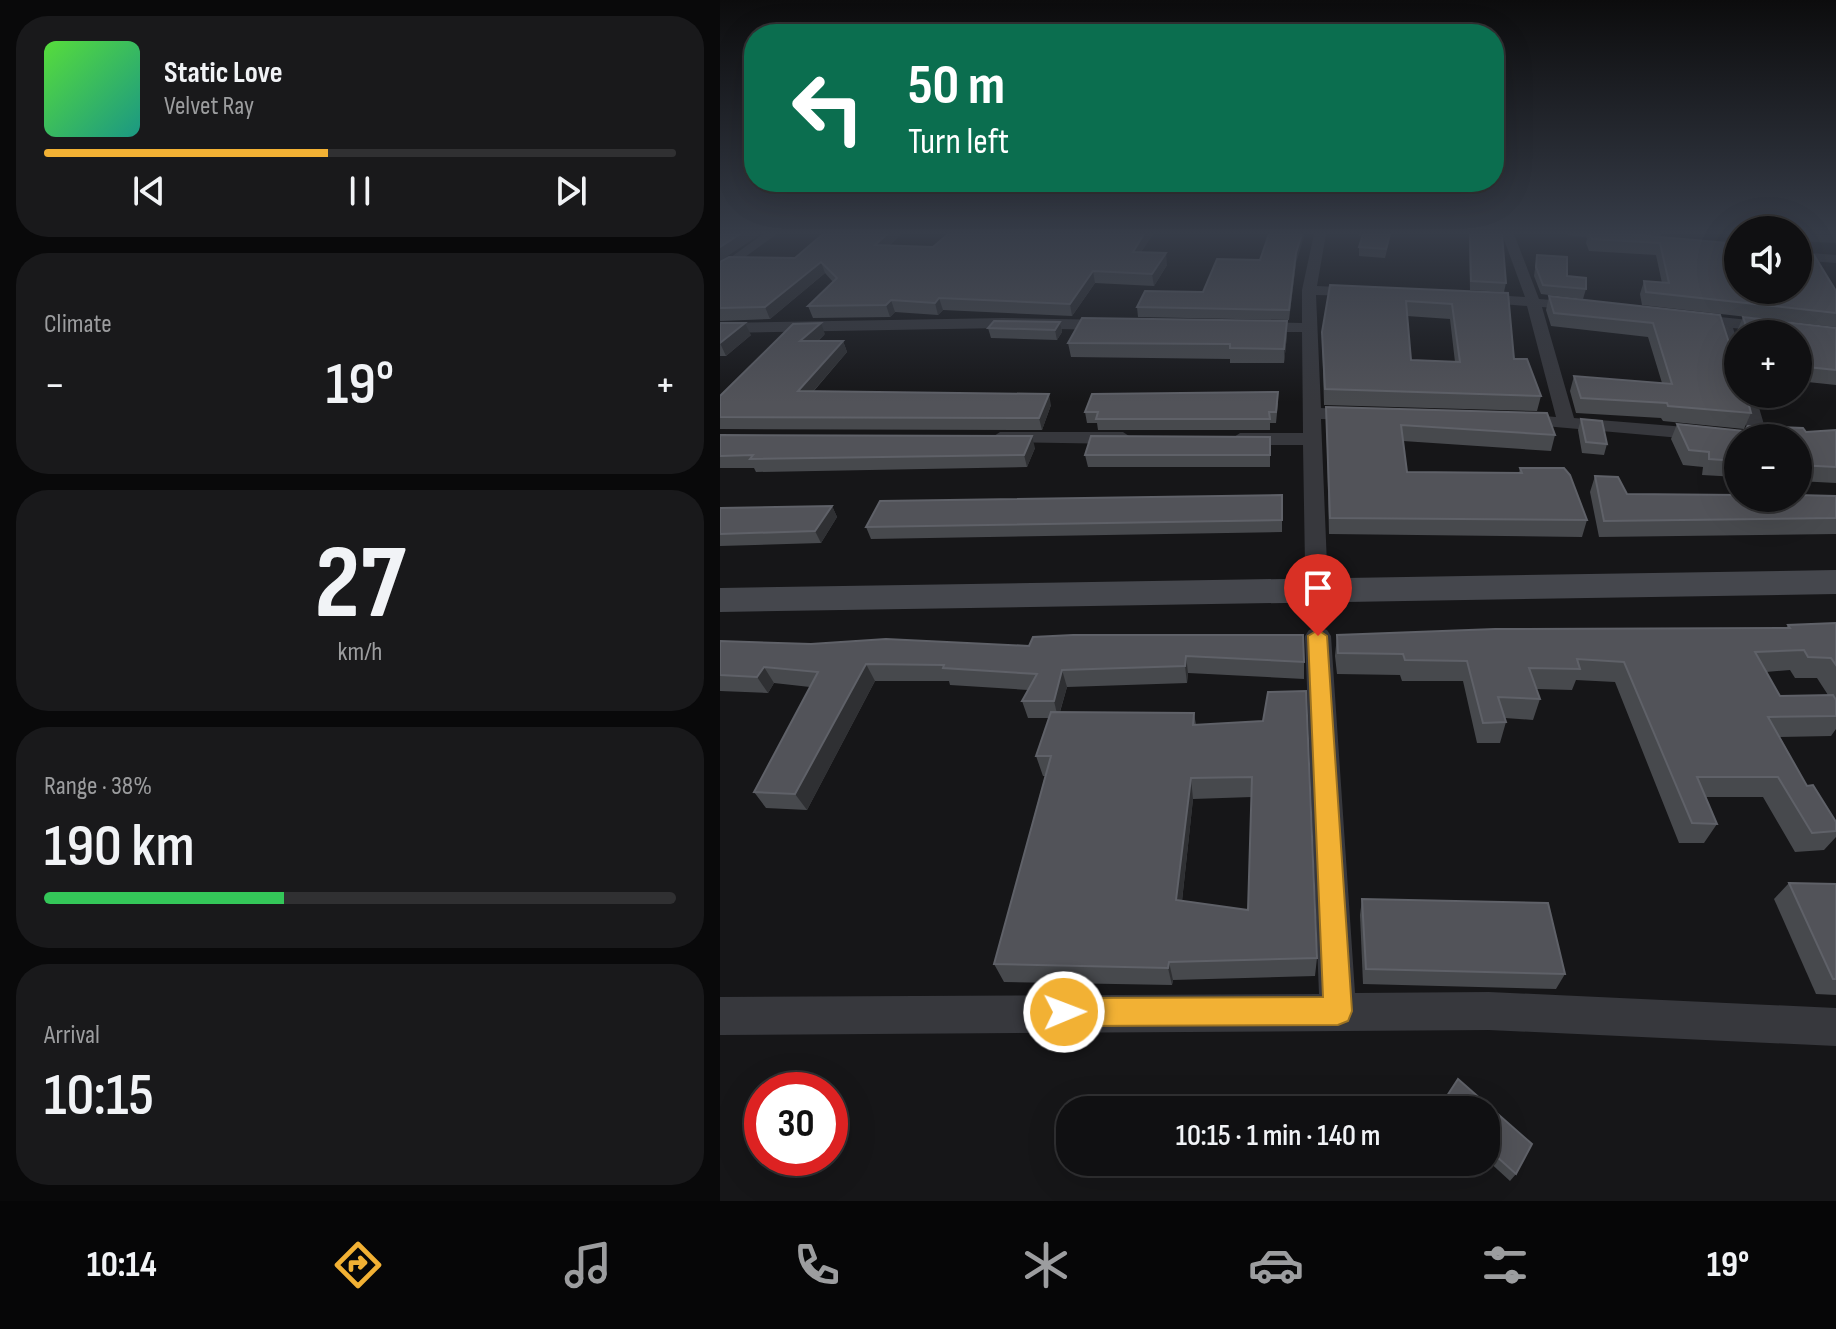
<!DOCTYPE html>
<html lang="en">
<head>
<meta charset="utf-8">
<style>
  body { margin:0; font-family:"Sofia Sans Condensed",sans-serif; background:#19191b; color:#f1f3f6; height:100vh; display:flex; flex-direction:column; font-size:30px; white-space:nowrap }
  * { box-sizing:border-box; margin:0 }
  p { font-size:26px; color:#9c9d9f }
  .icon { flex:none; width:44px; height:44px; fill:none; stroke:currentColor; stroke-width:2; stroke-linecap:round; stroke-linejoin:round }
  .map { position:relative; flex:1; overflow:hidden }
  .drawer { display:flex; flex-direction:column; gap:16px; padding:16px; background:#09090a; width:720px }
  .drawer>* { flex:none }
  .guide { position:absolute; left:24px; top:24px; width:760px; height:168px; border-radius:32px; box-shadow:0 8px 32px #0002,0 0 0 2px #303032; background:#0b6e4f; color:#fff; overflow:hidden }
  .controls { position:absolute; left:1004px; top:216px; display:grid; gap:16px }
  .controls a { display:grid; place-items:center; width:88px; height:88px; border-radius:50%; background:#101012; box-shadow:0 8px 32px #0002,0 0 0 2px #303032; font-size:40px }
  .speed { position:absolute; left:24px; top:1072px; display:flex; gap:16px; font-size:40px; font-weight:700; text-align:center }
  .speed>* { display:grid; place-content:center; width:104px; height:104px; border-radius:50%; background:#101012; box-shadow:0 8px 32px #0002,0 0 0 2px #303032; line-height:1 }
  .speed .limit { border:12px solid #d22; background:#fff; color:#111 }
  .pin { position:absolute; display:grid; place-items:center; width:68px; height:68px; color:#fff; margin:-82px -34px; border-radius:50% 50% 50% 0; rotate:-45deg; box-shadow:0 0 8px #0007 }
  .pin .icon { rotate:45deg }
  .me { position:absolute; width:88px; margin:-44px; rotate:89deg; stroke-linejoin:round; filter:drop-shadow(0 0 6px #0008) }
  .turn { display:flex; align-items:center; gap:28px; height:168px; padding:0 32px; font-size:36px }
  .turn .icon { width:104px; height:104px; stroke-width:2.5 }
  .turn b { display:block; font-size:56px; line-height:68px }
  .big { font-size:60px; font-weight:600; line-height:1.1 }
  .drawer .widget { flex:1; display:flex; flex-direction:column; justify-content:center; gap:12px; min-width:0; padding:0 28px; border-radius:32px; background:#19191b }
  .drawer .dial { align-items:center; gap:0 }
  .dial b { font-size:104px; line-height:1 }
  .song { display:flex; align-items:center; gap:24px }
  .cover { width:96px; height:96px; border-radius:12px; background:linear-gradient(135deg,hsl(110 70% 55%),hsl(170 70% 35%)) }
  .played { height:8px; border-radius:4px; background:linear-gradient(90deg,#f2b134 45%,#303032 45%) }
  .keys { display:flex; justify-content:space-around; direction:ltr }
  .heat { display:flex; justify-content:space-between; align-items:center; font-size:44px; direction:ltr }
  .charge { height:12px; border-radius:6px; background:linear-gradient(90deg,#34c759 38%,#303032 0) }
  .trip { position:absolute; left:336px; top:1096px; width:444px; height:80px; border-radius:32px; background:#101012; box-shadow:0 8px 32px #0002,0 0 0 2px #303032; font-weight:600; line-height:80px; text-align:center }
  .menu { display:flex; height:128px; justify-content:space-around; align-items:center; background:#060607; color:#9c9d9f }
  .menu .icon { width:56px; height:56px }
  .menu .on { color:#f2b134 }
  .menu b { font-size:36px; color:#f1f3f6 }
  main { display:flex; flex:1; min-height:0 }
  .map>svg:first-child { display:block }
</style>
</head>
<body>
<main>
<section class="drawer">
<div class="widget">
<div class="song"><i class="cover"></i><div><b>Static Love</b><p>Velvet Ray</p></div></div>
<div class="played"></div>
<div class="keys"><svg class="icon" aria-label="previous" viewBox="0 0 24 24"><path d="M18 5L8 12l10 7zM5 5v14"/></svg><svg class="icon" aria-label="pause" viewBox="0 0 24 24"><path d="M8 5v14M16 5v14"/></svg><svg class="icon" aria-label="next" viewBox="0 0 24 24"><path d="M6 5l10 7-10 7zM19 5v14"/></svg></div>
</div>
<div class="widget"><p>Climate</p>
<div class="heat"><a>−</a><b class="big">19°</b><a>+</a></div>
</div>
<div class="widget dial"><b>27</b><p>km/h</p></div>
<div class="widget"><p>Range · 38%</p><b class="big">190 km</b><div class="charge"></div></div>
<div class="widget"><p>Arrival</p><b class="big">10:15</b></div>
</section>
<div class="map">
<svg width="1116" height="1201" viewBox="0 0 1116 1201">
  <rect width="100%" height="100%" fill="#161618"/>
  <g fill="none" stroke-linecap="round" stroke-linejoin="round">
    <g fill="#37383d" fill-rule="evenodd">
      <polygon points="43,234 57,234 0,275 0,265"/>
      <polygon points="594,234 606,234 597,286 640,288 647,292 640,296 596,295 601,408 639,410 648,415 639,420 601,419 607,565 596,572 585,565 583,445 520,445 511,439 520,433 583,433 582,332 536,332 528,327 536,322 582,323 582,290"/>
      <polygon points="782,234 794,234 819,299 859,302 866,306 859,310 822,307 854,418 1028,432 1017,394 1035,394 1048,438 1018,438 1018,443 790,423 787,419 796,414 836,417 807,306 756,302 749,298 756,294 805,297"/>
      <polygon points="843,234 889,234 906,239 900,243"/>
      <polygon points="1078,234 1116,235 1116,243 1078,241"/>
      <polygon points="1078,252 1116,255 1116,263 1078,260"/>
      <polygon points="971,314 1116,329 1116,339 1013,328 1018,343 1018,374 1010,369 997,326 966,322 963,319"/>
      <polygon points="283,318 391,320 399,325 391,330 283,328 0,333 0,323"/>
      <polygon points="280,432 403,432 412,438 403,444 273,442 271,438"/>
      <polygon points="598,627 607,630 611,636 635,993 769,992 1116,1008 1116,1046 769,1030 0,1035 0,997 599,994 585,636 589,630"/>
    </g>
    <polygon fill="#45474d" fill-rule="evenodd" points="1116,570 1116,594 0,612 0,588"/>
  </g>
  <g fill="#47494d" fill-rule="evenodd">
    <polygon points="103,234 181,234 169,246 213,247 433,234 421,252 447,265 434,286 375,283 352,316 223,310 218,315 175,312 170,317 93,318 88,306 113,282 105,273 50,319 0,321 0,262 75,258"/>
    <polygon points="639,234 671,234 665,258 639,256 639,247 642,236 639,236"/>
    <polygon points="749,234 782,234 786,283 784,292 750,290"/>
    <polygon points="868,234 908,234 1116,291 1116,327 922,305 920,294 924,281 942,283 936,255 869,251 866,243"/>
    <polygon points="915,234 941,234 941,236"/>
    <polygon points="817,255 866,289 863,299 821,294 814,276"/>
    <polygon points="576,263 569,320 418,317 417,307 483,292"/>
    <path d="M610 285 788 293 794 359 821 396 817 411 604 405 602 332ZM687 316 730 319 735 362 691 360Z"/>
    <polygon points="829,296 1000,315 1031,413 1024,429 943,421 941,418 856,413 850,391 854,376 942,383 928,337 831,326 826,310"/>
    <polygon points="1023,317 1116,328 1116,385 1078,381 1078,334 1018,334 1017,331"/>
    <polygon points="567,321 567,335 564,363 510,363 510,359 351,357 348,343"/>
    <polygon points="340,322 342,332 337,340 271,338 268,328"/>
    <polygon points="0,323 31,335 6,356 0,356"/>
    <polygon points="105,334 98,341 123,341 127,352 93,392 331,405 322,430 0,429 0,396"/>
    <polygon points="558,403 556,423 550,423 550,430 378,430 377,423 367,423 365,412"/>
    <polygon points="606,407 835,435 831,451 683,441 687,472 799,473 800,468 867,520 862,537 609,534"/>
    <polygon points="861,419 887,444 884,455 862,453 858,430"/>
    <polygon points="957,424 1024,431 1086,432 1116,430 1116,483 1078,481 1078,438 1018,438 1018,477 982,475 983,467 963,465 951,439"/>
    <polygon points="0,435 315,448 307,467 36,472 34,468 0,468"/>
    <polygon points="550,437 550,467 368,467 365,455"/>
    <polygon points="875,476 907,494 1116,496 1116,534 879,537 870,492"/>
    <polygon points="562,495 562,532 151,539 146,527"/>
    <polygon points="112,506 117,517 101,543 0,546 0,508"/>
    <path d="M1116 623V729L1111 736 1060 737 1087 786 1116 822V837L1104 850 1075 852 1043 797H986L997 824 984 843H959L895 682 856 680 852 690 816 689 820 699 813 720 785 718 786 722 780 743H757L743 681H682L680 675 617 674 615 656 617 635 1066 628 1068 625ZM1070 670 1075 678H1097L1108 695 1060 696 1046 672Z"/>
    <path d="M166 639 584 662V679L468 673 467 683 347 687 340 712 474 713 476 725 543 721 597 958 595 976 453 980 452 985 284 982 274 964 325 776H323L316 756 329 718H308L302 701 308 690 230 685 229 681H155L87 810 46 808 34 792 90 687 54 683 48 693 0 691V641L91 644ZM532 797 528 910 462 901 473 799Z"/>
    <polygon points="1069,883 1116,884 1116,995 1096,994 1054,899"/>
    <polygon points="642,899 845,974 836,989 643,984 640,915"/>
    <polygon points="738,1079 812,1144 796,1174 790,1181 766,1159 766,1110 719,1110"/>
  </g>
  <g fill="#2f3033">
    <polygon points="20,234 41,234 0,261 0,247"/>
    <polygon points="167,234 181,234 159,257 155,245"/>
    <polygon points="424,234 433,234 414,263 413,252"/>
    <polygon points="582,234 585,234 576,263 569,320 576,253"/>
    <polygon points="446,253 447,265 434,286 432,274"/>
    <polygon points="101,262 105,273 50,319 45,307"/>
    <polygon points="373,271 375,283 352,316 350,304"/>
    <polygon points="219,298 223,310 218,315 215,303"/>
    <polygon points="171,300 175,312 170,317 166,305"/>
    <polygon points="567,321 567,335 564,363 564,349"/>
    <polygon points="340,322 342,332 337,340 335,330"/>
    <polygon points="25,323 31,335 6,356 0,343"/>
    <polygon points="101,323 105,334 85,352 80,341"/>
    <polygon points="123,341 127,352 83,403 78,391"/>
    <polygon points="329,394 331,405 322,430 319,418"/>
    <polygon points="312,436 315,448 307,467 304,455"/>
    <polygon points="112,506 117,517 101,543 95,531"/>
    <polygon points="466,656 468,673 467,683 465,666"/>
    <polygon points="146,664 155,681 87,810 75,794"/>
    <polygon points="44,667 54,683 48,693 37,677"/>
    <polygon points="342,670 347,687 338,718 334,701"/>
    <polygon points="471,778 473,799 460,919 456,900"/>
    <polygon points="449,962 453,980 452,985 448,968"/>
  </g>
  <g fill="#525359" stroke="#5f6168" stroke-width="2" fill-rule="evenodd">
    <polygon points="0,234 20,234 0,247"/>
    <polygon points="103,234 167,234 155,245 213,247 228,234 424,234 413,252 446,253 432,274 373,271 350,304 219,298 215,303 171,300 166,305 88,306 117,278 101,262 45,307 0,308 0,262 9,257 75,258"/>
    <polygon points="549,234 582,234 576,253 569,310 417,307 425,291 483,292 497,259 540,260"/>
    <polygon points="643,234 670,234 666,249 639,247"/>
    <polygon points="750,234 782,234 786,283 751,281"/>
    <polygon points="870,234 908,234 1018,244 1018,290 1078,290 1078,253 1094,255 1116,291 1116,313 926,292 924,281 949,283 940,243 872,239"/>
    <polygon points="817,255 847,257 847,276 866,278 866,289 823,285 816,267"/>
    <path d="M610 285 788 293 794 359H807L821 396 605 389 602 332ZM686 301 732 304 740 362 691 360Z"/>
    <polygon points="829,296 1000,315 1013,355 1018,359 1018,394 1026,394 1031,413 948,406 947,403 861,398 854,376 952,384 933,323 834,313"/>
    <polygon points="1023,317 1116,328 1116,370 1078,366 1078,334 1027,334 1027,329"/>
    <polygon points="362,318 567,321 564,349 510,348 510,344 348,343"/>
    <polygon points="274,321 340,322 335,330 268,328"/>
    <polygon points="0,323 25,323 0,343"/>
    <polygon points="101,323 80,341 123,341 78,391 329,394 319,418 0,417 0,396 73,324"/>
    <polygon points="558,392 556,412 549,412 550,419 376,419 378,412 365,412 372,394"/>
    <polygon points="606,407 827,413 835,435 681,425 687,472 802,473 800,468 844,468 850,475 867,520 610,518"/>
    <polygon points="861,419 882,421 887,444 866,442"/>
    <polygon points="957,424 1024,431 1028,426 1083,428 1086,432 1116,430 1116,467 1078,465 1078,438 1018,438 1018,461 989,459 989,452 969,450"/>
    <polygon points="0,435 312,436 304,455 30,459 33,455 0,456"/>
    <polygon points="371,436 550,437 550,455 365,455"/>
    <polygon points="875,476 898,477 907,494 1018,495 1018,498 1078,498 1078,495 1116,496 1116,518 884,521"/>
    <polygon points="562,495 562,520 146,527 160,501"/>
    <polygon points="112,506 95,531 0,534 0,508"/>
    <polygon points="1116,623 1116,665 1111,658 1088,657 1084,650 1035,652 1060,696 1113,695 1116,700 1116,716 1048,717 1087,786 1093,785 1116,822 1116,831 1092,833 1058,777 977,777 997,824 972,823 904,662 857,659 860,669 809,668 820,699 778,697 786,722 763,723 747,661 685,660 683,654 618,653 617,635 775,629 1070,628 1068,625"/>
    <polygon points="353,635 583,635 584,662 466,656 465,666 342,670 334,701 302,701 317,674 223,668 224,665 146,664 75,794 34,792 98,672 44,667 37,677 0,675 0,641 91,644 166,639 309,646 313,637"/>
    <path d="M586 691 597 958 449 962 448 968 274 964 331 756H316L331 712 474 713 473 725 543 721 548 692ZM532 777 528 910 456 900 471 778Z"/>
    <polygon points="1069,883 1116,884 1116,979 1113,979"/>
    <polygon points="642,899 828,903 845,974 646,969"/>
    <polygon points="738,1079 812,1144 796,1174 766,1147 766,1110 726,1110 721,1105"/>
  </g>
  <linearGradient id="sky" x2="0" y2="1"><stop stop-color="#0c0c0d"/><stop offset="0.58" stop-color="#363c48"/><stop offset="1" stop-color="#363c48" stop-opacity="0"/></linearGradient>
  <rect width="1116" height="402" fill="url(#sky)"/>
  <polygon fill="#f2b134" stroke="#9d7322" stroke-width="2" points="598,630 607,636 632,1011 628,1021 618,1025 344,1026 334,1022 330,1012 334,1002 344,998 603,997 588,636"/>
</svg>
<div class="controls">
<a><svg class="icon" aria-label="sound" viewBox="0 0 24 24"><path d="M4 9h4l5-4v14l-5-4H4zM17 9q2 3 0 6"/></svg></a>
<a>+</a>
<a>−</a>
</div>
<div class="speed"><div class="limit">30</div></div>
<div class="pin" style="left:598px;top:636px;background:#d93025"><svg class="icon" aria-label="arrive" viewBox="0 0 24 24"><path d="M6 21V4h12l-3 4 3 4H6"/></svg></div>
<svg class="me" style="left:344px;top:1012px" viewBox="-20 -20 40 40"><circle r="17" fill="#f2b134" stroke="#fff" stroke-width="3"/><path d="M0-11L8 9 0 5-8 9z" fill="#fff"/></svg>
<div class="trip">10:15 · 1 min · 140 m</div>
<div class="guide">
<div class="turn"><svg class="icon" aria-label="left" viewBox="0 0 24 24"><path d="M17 20v-9H6M10 6l-5 5 5 5"/></svg><div><b>50 m</b>Turn left</div></div>
</div>
</div>
</main>
<nav class="menu">
<b>10:14</b>
<svg class="icon on" aria-label="directions" viewBox="0 0 24 24"><path d="M12 3l9 9-9 9-9-9zM9 14v-3h6M13 9l2 2-2 2"/></svg>
<svg class="icon" aria-label="music" viewBox="0 0 24 24"><path d="M9 18V5l10-2v13"/><circle cx="6" cy="18" r="3"/><circle cx="16" cy="16" r="3"/></svg>
<svg class="icon" aria-label="phone" viewBox="0 0 24 24"><path d="M5 4h4l2 5-3 2q2 4 5 5l2-3 5 2v4C11 20 4 13 5 4z"/></svg>
<svg class="icon" aria-label="climate" viewBox="0 0 24 24"><path d="M12 3v18M4 7l16 10M4 17L20 7"/></svg>
<svg class="icon" aria-label="car" viewBox="0 0 24 24"><path d="M5 17H2v-5l4-1 3-4h7l3 4 3 1v5h-3M9 17h6M6 11h13"/><circle cx="7" cy="17" r="2"/><circle cx="17" cy="17" r="2"/></svg>
<svg class="icon" aria-label="filters" viewBox="0 0 24 24"><path d="M4 7h16M4 17h16"/><circle cx="9" cy="7" r="2"/><circle cx="15" cy="17" r="2"/></svg>
<b>19°</b>
</nav>
</body>
</html>
